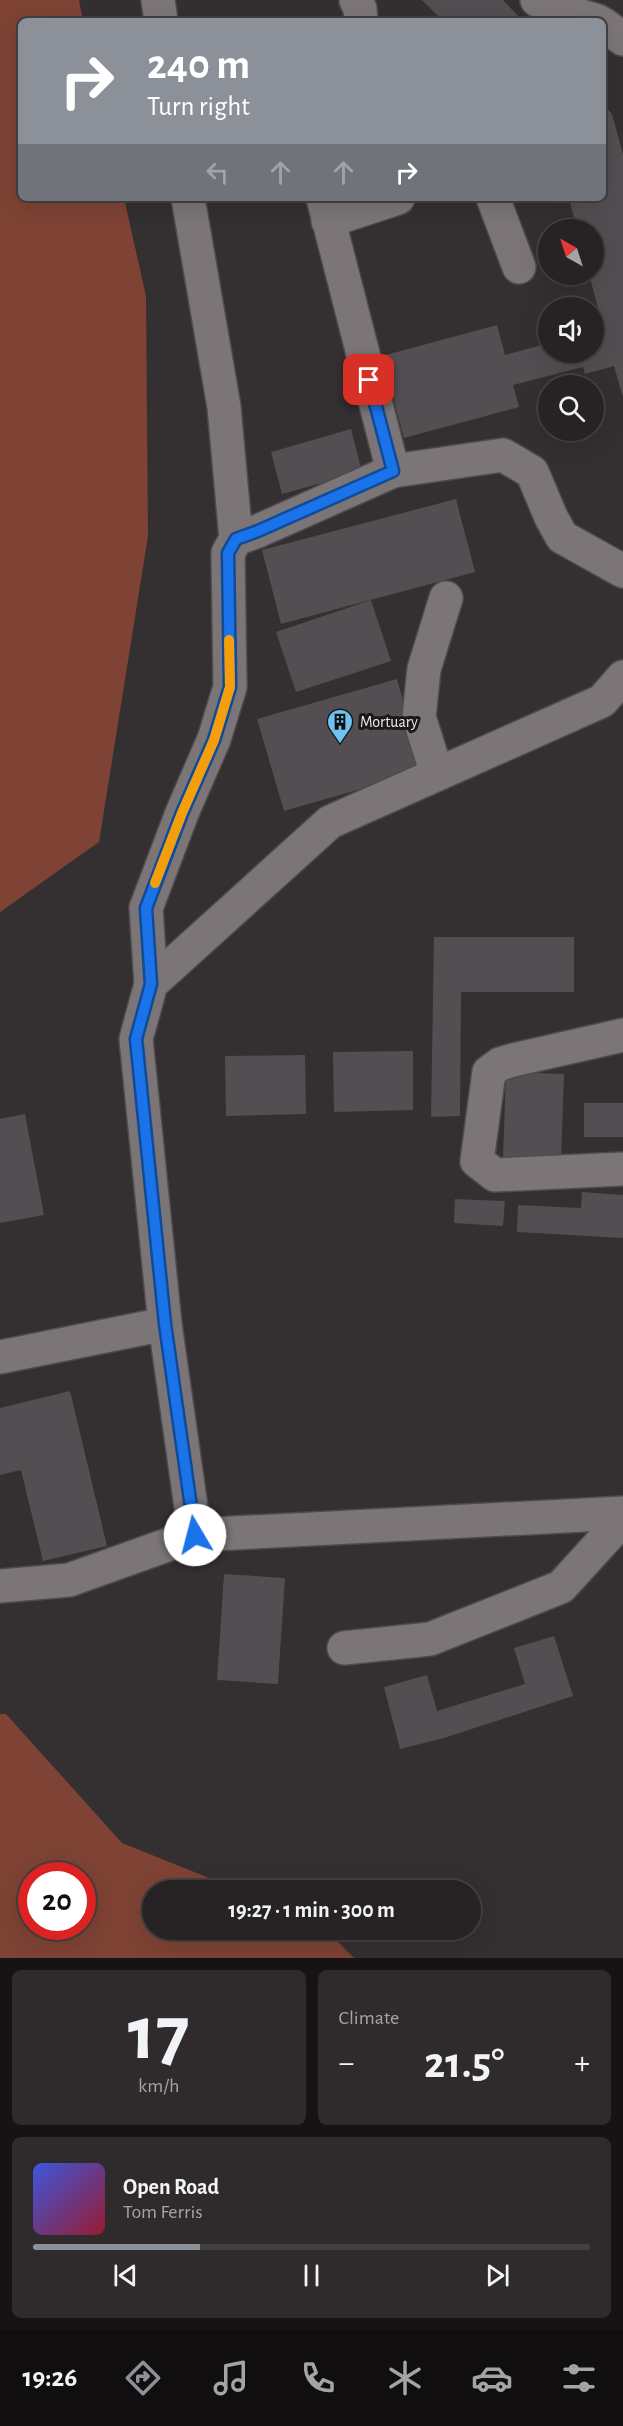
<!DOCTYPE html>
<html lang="en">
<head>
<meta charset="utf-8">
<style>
  body { margin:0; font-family:"Alegreya Sans",sans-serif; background:#2f2b2d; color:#f1f3f6; height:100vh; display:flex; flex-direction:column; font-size:22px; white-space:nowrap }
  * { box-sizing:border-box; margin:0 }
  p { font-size:20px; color:#a4a4a7 }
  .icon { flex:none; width:33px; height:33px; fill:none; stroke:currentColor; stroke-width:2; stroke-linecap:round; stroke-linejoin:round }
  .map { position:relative; height:1958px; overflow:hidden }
  .sheet { display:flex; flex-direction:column; gap:12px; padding:12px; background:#151314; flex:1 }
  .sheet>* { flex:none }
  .banner { position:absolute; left:18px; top:18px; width:588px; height:183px; border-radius:9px; box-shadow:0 6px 24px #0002,0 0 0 2px #434042; background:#8c9099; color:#fff; overflow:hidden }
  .needle { width:39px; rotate:321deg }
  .fabs { position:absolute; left:538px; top:219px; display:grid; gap:12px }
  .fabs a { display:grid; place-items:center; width:66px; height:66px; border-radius:50%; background:#272325; box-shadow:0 6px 24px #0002,0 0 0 2px #434042; font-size:30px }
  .speed { position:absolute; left:18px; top:1862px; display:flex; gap:12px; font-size:30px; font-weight:700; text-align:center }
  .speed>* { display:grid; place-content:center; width:78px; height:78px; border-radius:50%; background:#272325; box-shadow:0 6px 24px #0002,0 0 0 2px #434042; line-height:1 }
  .speed .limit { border:9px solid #d22; background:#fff; color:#111 }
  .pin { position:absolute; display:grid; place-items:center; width:51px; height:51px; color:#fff; margin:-26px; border-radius:12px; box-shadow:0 3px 9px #0006 }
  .me { position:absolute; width:66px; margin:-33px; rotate:352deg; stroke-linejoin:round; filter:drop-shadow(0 0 4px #0008) }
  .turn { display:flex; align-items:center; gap:21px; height:126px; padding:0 30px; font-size:27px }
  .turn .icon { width:78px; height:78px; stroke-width:2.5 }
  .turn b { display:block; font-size:42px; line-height:51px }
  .lanes { display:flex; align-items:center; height:57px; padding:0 30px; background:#0003; justify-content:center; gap:30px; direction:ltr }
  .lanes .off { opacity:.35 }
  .big { font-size:45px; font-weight:600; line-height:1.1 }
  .sheet .widget { flex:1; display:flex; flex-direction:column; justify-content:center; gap:9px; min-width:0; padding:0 21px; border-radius:9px; background:#2f2b2d }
  .sheet .dial { align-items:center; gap:0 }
  .dial b { font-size:78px; line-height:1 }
  .song { display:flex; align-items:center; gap:18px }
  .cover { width:72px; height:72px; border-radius:9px; background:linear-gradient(135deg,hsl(230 70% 55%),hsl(350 70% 35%)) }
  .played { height:6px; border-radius:3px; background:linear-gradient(90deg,#8c9099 30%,#434042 30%) }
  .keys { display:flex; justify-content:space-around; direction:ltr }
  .heat { display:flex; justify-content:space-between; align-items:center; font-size:33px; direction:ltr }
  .sheet .tiles { flex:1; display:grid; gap:12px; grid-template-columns:1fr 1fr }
  .widget:last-child { grid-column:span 2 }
  .trip { position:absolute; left:142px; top:1880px; width:339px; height:60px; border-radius:30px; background:#272325; box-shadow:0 6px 24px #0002,0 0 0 2px #434042; font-weight:600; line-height:60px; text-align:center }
  .tab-bar { display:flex; height:96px; justify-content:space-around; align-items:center; background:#100e0f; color:#a4a4a7 }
  .tab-bar .icon { width:42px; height:42px }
  .tab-bar .selected { color:#8c9099 }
  .tab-bar b { font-size:27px; color:#f1f3f6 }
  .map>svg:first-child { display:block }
</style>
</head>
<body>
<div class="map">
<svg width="623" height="1958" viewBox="0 0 623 1958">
  <rect width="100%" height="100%" fill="#342f31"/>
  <g fill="#7e4334" fill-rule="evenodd">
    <polygon points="0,0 79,0 83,21 21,21 21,198 124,198 146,296 148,536 99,842 0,912"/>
    <path d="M0 1714H6L122 1843 239 1890H153V1929H325L354 1958H0ZM32 1875H82V1926H32Z"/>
  </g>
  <g fill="#524e52">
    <polygon points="422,0 503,0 523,21 443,21"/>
    <polygon points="603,104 612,114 623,154 623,397 614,366 585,374 583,367 513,385 519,407 404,438 382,356 497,325 505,355 549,343 549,352 594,352 594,317 600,316 589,274 594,274 594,230 577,230 569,198 603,198"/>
    <polygon points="351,429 362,472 282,494 271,452"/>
    <polygon points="456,499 475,572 281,624 262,550"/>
    <polygon points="371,600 391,661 296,692 276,632"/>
    <polygon points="397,679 423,771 284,811 257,719"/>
    <polygon points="434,937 574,937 574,992 461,992 460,1116 431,1117"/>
    <polygon points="413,1051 413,1110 334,1112 333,1052"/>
    <polygon points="305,1055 306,1114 226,1116 225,1056"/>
    <polygon points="506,1072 564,1074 561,1160 503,1158"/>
    <rect x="584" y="1103" width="39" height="34"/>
    <polygon points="25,1114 44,1215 0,1223 0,1119"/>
    <polygon points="582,1192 623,1195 623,1238 517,1232 518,1205 581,1208"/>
    <polygon points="455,1199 505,1201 503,1226 454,1223"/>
    <polygon points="70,1391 107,1546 43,1561 21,1470 0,1475 0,1408"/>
    <polygon points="224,1574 285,1578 278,1684 217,1680"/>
    <polygon points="554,1636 573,1696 444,1738 400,1749 384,1687 427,1675 437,1711 525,1684 514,1648"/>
  </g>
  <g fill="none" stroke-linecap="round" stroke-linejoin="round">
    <defs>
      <g id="minor">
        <polyline points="158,0 161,21"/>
        <polyline points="356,0 360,9 361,21"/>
        <polyline points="537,0 548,6 598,21"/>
        <polyline points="603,24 623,39"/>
        <polyline points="188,198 224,407 236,539"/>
        <polyline points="323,198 393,471"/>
        <polyline points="493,198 519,267"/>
        <polyline points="328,221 398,198"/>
        <polyline points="437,774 419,717 424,669 446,598"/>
        <polyline points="151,984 146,908 182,813 214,739 230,687 228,553 236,539 258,531 393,471 503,455 532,472 551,517 562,537 623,571"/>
        <polyline points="623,1035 513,1060 500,1064 489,1072 477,1161 495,1175 623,1169"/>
        <polyline points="0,1357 165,1324"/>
        <polyline points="195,1535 165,1324 136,1039 151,984 330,822 602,701 623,677"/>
        <polyline points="0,1586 69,1580 195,1535 623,1513"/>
        <polyline points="344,1648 430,1639 561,1587 623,1519"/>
      </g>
    </defs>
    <use href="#minor" stroke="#4f4a4c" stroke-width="36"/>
    <use href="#minor" stroke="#7b7578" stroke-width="33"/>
  </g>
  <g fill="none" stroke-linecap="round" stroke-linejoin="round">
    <defs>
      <polyline id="route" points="195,1535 165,1324 136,1039 151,984 146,908 182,813 214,740 230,687 228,553 236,539 258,531 393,471 369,380"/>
    </defs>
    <use href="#route" stroke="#114b97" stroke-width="15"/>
    <use href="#route" stroke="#1a73e8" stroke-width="10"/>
    <polyline stroke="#f59e0b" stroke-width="10" points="155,883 182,813 214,740 230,687 229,640"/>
  </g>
  <defs>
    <symbol id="building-pin" viewBox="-11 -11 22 30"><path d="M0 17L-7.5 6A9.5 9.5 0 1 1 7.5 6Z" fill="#6fc2f4" stroke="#1a1819"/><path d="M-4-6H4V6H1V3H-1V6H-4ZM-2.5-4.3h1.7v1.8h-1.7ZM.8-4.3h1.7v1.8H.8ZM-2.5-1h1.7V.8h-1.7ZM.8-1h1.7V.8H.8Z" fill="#111"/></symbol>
  </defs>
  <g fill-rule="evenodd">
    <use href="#building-pin" x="325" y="707" width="30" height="40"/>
  </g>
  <g text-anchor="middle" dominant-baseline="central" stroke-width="6" stroke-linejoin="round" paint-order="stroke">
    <g font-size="16" fill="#efebed" stroke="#1a1819" text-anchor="start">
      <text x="360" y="722">Mortuary</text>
    </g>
  </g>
</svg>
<div class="fabs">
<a><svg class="needle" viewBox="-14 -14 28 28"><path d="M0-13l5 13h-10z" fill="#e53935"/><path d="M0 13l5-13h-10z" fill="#a4a4a7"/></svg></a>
<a><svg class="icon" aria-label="sound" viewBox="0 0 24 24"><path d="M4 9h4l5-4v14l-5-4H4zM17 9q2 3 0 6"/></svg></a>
<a><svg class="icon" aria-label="search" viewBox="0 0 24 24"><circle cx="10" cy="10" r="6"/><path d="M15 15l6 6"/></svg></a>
</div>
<div class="speed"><div class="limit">20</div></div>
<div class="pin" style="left:369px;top:380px;background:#d93025"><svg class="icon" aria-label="arrive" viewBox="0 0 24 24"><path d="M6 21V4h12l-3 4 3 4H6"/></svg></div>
<svg class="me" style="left:195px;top:1535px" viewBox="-20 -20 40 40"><circle r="19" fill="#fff"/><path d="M0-13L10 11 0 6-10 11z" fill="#1a73e8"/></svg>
<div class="trip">19:27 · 1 min · 300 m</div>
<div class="banner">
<div class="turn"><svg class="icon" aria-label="right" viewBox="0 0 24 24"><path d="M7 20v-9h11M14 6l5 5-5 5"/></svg><div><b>240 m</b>Turn right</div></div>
<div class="lanes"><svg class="icon off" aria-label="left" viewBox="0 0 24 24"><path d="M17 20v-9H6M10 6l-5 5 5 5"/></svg><svg class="icon off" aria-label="ahead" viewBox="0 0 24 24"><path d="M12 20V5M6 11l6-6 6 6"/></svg><svg class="icon off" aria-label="ahead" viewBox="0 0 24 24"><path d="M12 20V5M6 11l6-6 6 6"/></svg><svg class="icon" aria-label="right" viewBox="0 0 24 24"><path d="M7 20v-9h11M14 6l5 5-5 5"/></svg></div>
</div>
</div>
<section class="sheet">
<div class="tiles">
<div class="widget dial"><b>17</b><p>km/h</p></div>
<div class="widget"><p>Climate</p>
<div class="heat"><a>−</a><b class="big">21.5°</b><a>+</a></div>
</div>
<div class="widget">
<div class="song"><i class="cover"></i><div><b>Open Road</b><p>Tom Ferris</p></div></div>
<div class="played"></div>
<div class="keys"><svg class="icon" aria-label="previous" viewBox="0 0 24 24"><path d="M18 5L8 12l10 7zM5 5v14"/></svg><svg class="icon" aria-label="pause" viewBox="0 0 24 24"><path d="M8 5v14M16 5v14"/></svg><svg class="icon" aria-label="next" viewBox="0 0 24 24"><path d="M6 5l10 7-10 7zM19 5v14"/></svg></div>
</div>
</div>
</section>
<nav class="tab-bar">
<b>19:26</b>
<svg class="icon selected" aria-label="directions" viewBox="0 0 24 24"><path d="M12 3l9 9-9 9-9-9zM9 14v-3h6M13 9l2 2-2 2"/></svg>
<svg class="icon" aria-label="music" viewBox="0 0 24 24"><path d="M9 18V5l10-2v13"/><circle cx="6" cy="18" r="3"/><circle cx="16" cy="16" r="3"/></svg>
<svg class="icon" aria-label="phone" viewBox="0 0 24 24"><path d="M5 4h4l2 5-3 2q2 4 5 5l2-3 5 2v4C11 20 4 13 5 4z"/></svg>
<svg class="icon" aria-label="climate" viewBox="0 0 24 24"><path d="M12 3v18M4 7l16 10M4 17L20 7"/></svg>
<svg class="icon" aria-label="car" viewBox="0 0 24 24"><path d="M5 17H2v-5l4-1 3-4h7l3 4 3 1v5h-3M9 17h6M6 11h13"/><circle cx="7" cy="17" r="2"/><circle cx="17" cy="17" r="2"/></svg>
<svg class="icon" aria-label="filters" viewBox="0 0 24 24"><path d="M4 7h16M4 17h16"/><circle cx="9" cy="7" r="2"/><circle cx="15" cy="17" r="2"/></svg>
</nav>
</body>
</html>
